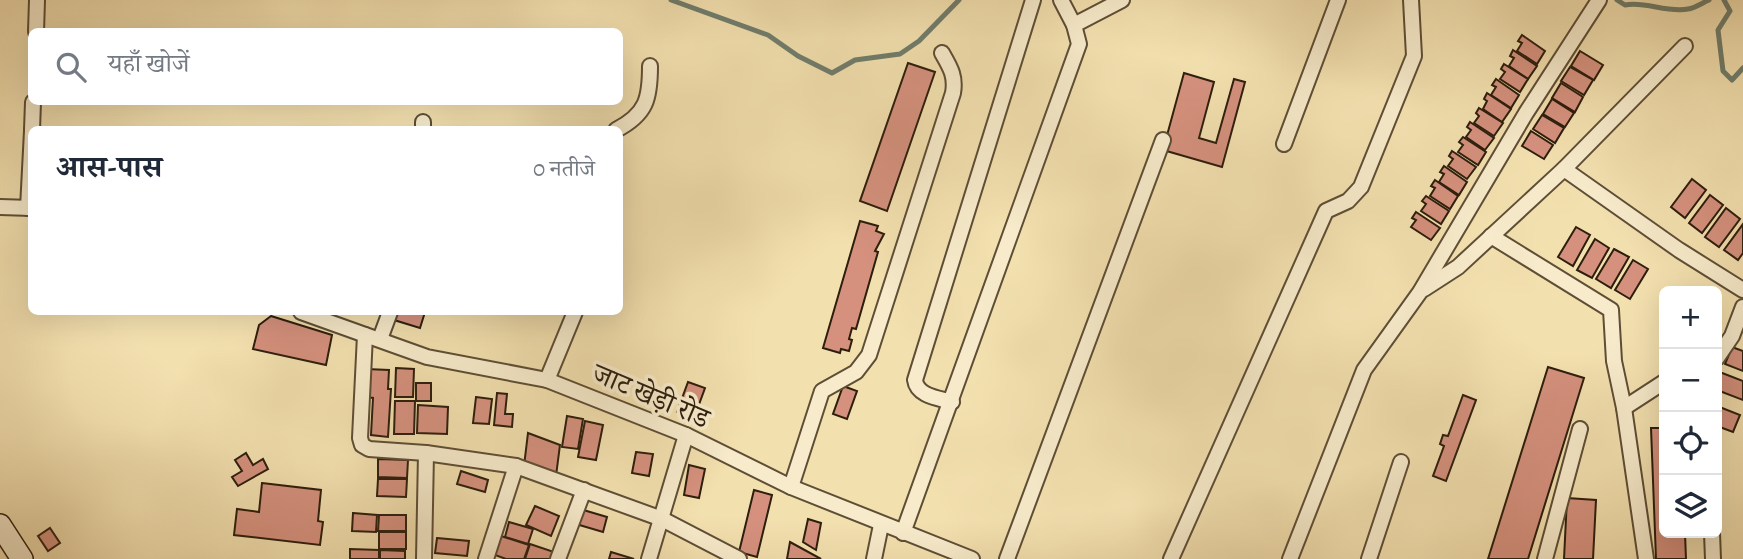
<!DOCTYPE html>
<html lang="hi">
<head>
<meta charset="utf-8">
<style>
  body { margin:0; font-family:Alegreya,"Noto Serif Devanagari",serif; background:#f2f2f3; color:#1f2937 }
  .controls { position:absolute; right:21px; bottom:21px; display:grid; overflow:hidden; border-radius:10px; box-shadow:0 7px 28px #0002 }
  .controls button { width:63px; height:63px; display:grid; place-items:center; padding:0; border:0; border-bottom:2px solid #e0e1e3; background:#fff; color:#1f2937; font:35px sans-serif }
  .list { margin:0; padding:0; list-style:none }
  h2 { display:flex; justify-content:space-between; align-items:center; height:91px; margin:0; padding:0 28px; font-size:30px }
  h2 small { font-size:23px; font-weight:400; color:#747a83 }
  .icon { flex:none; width:38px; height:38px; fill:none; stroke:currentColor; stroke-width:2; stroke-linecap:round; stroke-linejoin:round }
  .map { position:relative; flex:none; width:1743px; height:559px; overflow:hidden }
  .search { position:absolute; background:#fff; box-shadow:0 7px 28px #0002; left:28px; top:28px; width:595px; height:77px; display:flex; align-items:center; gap:18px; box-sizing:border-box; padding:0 24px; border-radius:10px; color:#747a83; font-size:26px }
  .panel { position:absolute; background:#fff; box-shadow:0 7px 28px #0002; left:28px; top:126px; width:595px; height:189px; border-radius:10px }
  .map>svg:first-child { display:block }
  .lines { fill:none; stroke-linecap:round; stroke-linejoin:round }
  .stream { stroke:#6f7d6c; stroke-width:5 }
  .building { fill:#d5917e; stroke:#2d1e0d; stroke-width:2 }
  .street-casing { stroke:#5e4e36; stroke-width:18 }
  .secondary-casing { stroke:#2d1e0d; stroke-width:24 }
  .street { stroke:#f7ebcb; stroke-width:14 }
  .secondary { stroke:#f7ebcb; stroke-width:21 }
  .labels { text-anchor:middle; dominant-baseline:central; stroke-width:7; stroke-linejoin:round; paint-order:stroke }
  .street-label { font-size:28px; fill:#2d1e0d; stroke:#f7ebcb }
</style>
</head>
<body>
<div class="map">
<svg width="1743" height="559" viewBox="0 0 1743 559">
  <rect width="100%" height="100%" fill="#f3e0af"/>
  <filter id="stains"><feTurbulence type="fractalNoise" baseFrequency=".00286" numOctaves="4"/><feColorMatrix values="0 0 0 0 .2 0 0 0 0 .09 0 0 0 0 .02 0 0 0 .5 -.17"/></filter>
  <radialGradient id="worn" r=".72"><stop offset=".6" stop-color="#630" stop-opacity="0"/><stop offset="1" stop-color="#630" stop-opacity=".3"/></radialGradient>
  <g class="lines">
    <g class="stream">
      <polyline points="671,0 768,35 798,56 832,73 855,60 900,54 919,41 959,0"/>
      <path d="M 1617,0 L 1625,5 C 1646,1 1666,13 1688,9 C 1695,8 1702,3 1709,0"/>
      <polyline points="1724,0 1730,11 1718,30 1723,71 1732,80 1743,68"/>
    </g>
  </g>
  <g class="building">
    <polygon points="1522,35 1545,51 1537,64 1517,51 1522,43 1518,41"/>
    <polygon points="1513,50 1537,66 1528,79 1509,66 1514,58 1510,56"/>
    <polygon points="1580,51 1603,65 1594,80 1571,66"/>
    <polygon points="908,63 935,72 887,211 860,201"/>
    <polygon points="1504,64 1528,79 1520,92 1500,79 1505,72 1501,69"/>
    <polygon points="1570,67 1593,80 1584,95 1561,81"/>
    <polygon points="1184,73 1214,82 1199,138 1216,143 1234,79 1245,82 1222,167 1163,150"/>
    <polygon points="1496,79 1519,95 1511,108 1491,95 1496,87 1492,85"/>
    <polygon points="1561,83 1583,97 1575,112 1552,98"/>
    <polygon points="1487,93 1511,109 1502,122 1483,109 1487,101 1484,99"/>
    <polygon points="1552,99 1574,113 1565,127 1543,114"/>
    <polygon points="1479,108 1503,123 1494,136 1474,123 1479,116 1476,113"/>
    <polygon points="1542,115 1564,128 1555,143 1533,129"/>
    <polygon points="1470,122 1494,138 1485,150 1466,137 1471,130 1467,127"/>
    <polygon points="1531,131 1553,145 1544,159 1522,146"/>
    <polygon points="1463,137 1486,152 1478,165 1458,152 1463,145 1459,142"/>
    <polygon points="1452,151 1476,167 1467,179 1448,166 1453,159 1449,156"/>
    <polygon points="1444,166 1467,182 1459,195 1439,182 1444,174 1440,172"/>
    <polygon points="1692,179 1706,190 1685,218 1671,207"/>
    <polygon points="1435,180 1458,196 1450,209 1430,196 1435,188 1431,186"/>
    <polygon points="1710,195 1723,205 1702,233 1689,223"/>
    <polygon points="1426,196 1449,211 1441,224 1421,211 1426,204 1422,201"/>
    <polygon points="1726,208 1740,219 1719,247 1705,237"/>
    <polygon points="1416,212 1440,228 1431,240 1411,227 1416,220 1412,218"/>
    <polygon points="860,221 878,226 876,231 884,234 875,251 878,252 856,329 852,328 849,339 852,340 849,351 841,349 840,353 823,348"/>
    <polygon points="1743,224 1743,253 1738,260 1724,250"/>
    <polygon points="1576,227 1590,235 1573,266 1558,257"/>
    <polygon points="1595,239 1609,248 1592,278 1577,270"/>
    <polygon points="1614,249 1629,257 1611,288 1596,279"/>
    <polygon points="1633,260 1648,269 1630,299 1615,290"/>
    <polygon points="397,312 425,312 420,328 394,320"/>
    <polygon points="271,316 332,335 326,365 253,349 259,325"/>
    <polygon points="1732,347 1743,351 1743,371 1725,364"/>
    <polygon points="1548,367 1584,378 1528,559 1488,559"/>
    <polygon points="396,368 414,369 413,397 395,397"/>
    <polygon points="366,369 389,370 388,389 391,389 388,437 371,435 373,398 365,397"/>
    <polygon points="1717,371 1743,381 1743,400 1717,390"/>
    <polygon points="688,382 705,388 694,418 677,412"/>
    <rect x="416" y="383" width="15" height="18"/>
    <polygon points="843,386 857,391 847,419 833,414"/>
    <polygon points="497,393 507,394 505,414 513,414 512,427 494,425"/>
    <polygon points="1463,395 1476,400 1446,481 1433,476 1444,446 1440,444 1443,435 1448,436"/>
    <polygon points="476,397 492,399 489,424 473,423"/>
    <polygon points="395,401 415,401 414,434 394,434"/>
    <polygon points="418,405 448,407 447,434 417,433"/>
    <polygon points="1717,406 1740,415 1733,432 1717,426"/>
    <polygon points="567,416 583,419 578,449 562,447"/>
    <polygon points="585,421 603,425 596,460 578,457"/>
    <polygon points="1651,428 1664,428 1664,533 1685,533 1686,559 1656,559"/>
    <polygon points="528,433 560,445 556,476 524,466"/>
    <polygon points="636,452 653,454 649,476 632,473"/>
    <polygon points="246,453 253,465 263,459 268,469 238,486 232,477 242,471 235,460"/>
    <polygon points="378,459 408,460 407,478 378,477"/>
    <polygon points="689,465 705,469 699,498 684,495"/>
    <polygon points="461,471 488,480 485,492 457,484"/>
    <polygon points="378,479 407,479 406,497 377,496"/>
    <polygon points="262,483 321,490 318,521 323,522 320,545 234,535 237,509 259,512"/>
    <polygon points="754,490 772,495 757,557 739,552"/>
    <polygon points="1567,498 1596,500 1593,559 1564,559"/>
    <polygon points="535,506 559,516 551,536 526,525"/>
    <polygon points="580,509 607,517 603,532 576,524"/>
    <polygon points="353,513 377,515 376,532 352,531"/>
    <polygon points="379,515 406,515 406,531 378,531"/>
    <polygon points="808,519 821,523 816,550 803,542"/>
    <polygon points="509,522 533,529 528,544 505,537"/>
    <polygon points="50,528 60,543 48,551 38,536"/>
    <rect x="379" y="532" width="27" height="17"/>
    <polygon points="501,536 529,545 524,559 506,559 495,555"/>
    <polygon points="437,538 469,541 467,556 435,553"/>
    <polygon points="790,542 821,559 787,559"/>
    <polygon points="530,544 557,553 554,559 525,559"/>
    <polygon points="350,549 379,550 379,559 350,559"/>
    <polygon points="380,550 405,551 405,559 380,559"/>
    <polygon points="611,552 634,559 609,559"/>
  </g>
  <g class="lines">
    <g class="street-casing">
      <g id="street">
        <polyline points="1074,25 1122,0"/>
        <polyline points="36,32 37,0"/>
        <polyline points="32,130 33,102"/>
        <polyline points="423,130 423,122"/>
        <path d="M 616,130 C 647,114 650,98 650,66"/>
        <polyline points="1284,144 1338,0"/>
        <polyline points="1564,169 1679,250 1743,290"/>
        <polyline points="0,207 32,208"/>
        <polyline points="28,208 32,131"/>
        <polyline points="1491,236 1611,310 1614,361 1624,408 1646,559"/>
        <polyline points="1424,289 1458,267 1564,169 1685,46"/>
        <polyline points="301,312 427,357 547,380 686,435 791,487 972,559"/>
        <polyline points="365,335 360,438 362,445 369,449 426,453 516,466 662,519 739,559"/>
        <polyline points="380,339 390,312"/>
        <polyline points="1717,358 1732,336 1743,307"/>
        <polyline points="547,380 575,312"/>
        <path d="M 952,402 C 938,398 917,396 915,380 L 1033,0"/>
        <polyline points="1624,408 1664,382"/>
        <path d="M 791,487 L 822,391 L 856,372 L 869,355 L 953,93 C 956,76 950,67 942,53"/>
        <polyline points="903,533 1079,44 1074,25 1061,0"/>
        <polyline points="1712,533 1713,559"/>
        <polyline points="424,559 426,453"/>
        <polyline points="486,559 516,466"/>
        <polyline points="558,559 584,490"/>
        <polyline points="649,559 686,435"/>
        <polyline points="874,559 881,525"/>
        <polyline points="1007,559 1163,140"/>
        <polyline points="1171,559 1326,211 1348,201 1361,187 1414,56 1411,0"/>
        <polyline points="1290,559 1364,370 1420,292 1526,113 1599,0"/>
        <polyline points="1369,559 1401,462"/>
        <polyline points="1545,559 1580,429"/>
      </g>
    </g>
    <g class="secondary-casing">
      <polyline id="secondary" points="0,525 22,559"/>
    </g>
    <use href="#street" class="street"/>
    <use href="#secondary" class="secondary"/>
  </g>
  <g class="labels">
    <g class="street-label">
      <text transform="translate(651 396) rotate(23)">जाट खेड़ी रोड</text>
    </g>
  </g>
  <rect width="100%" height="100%" filter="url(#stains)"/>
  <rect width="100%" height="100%" fill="url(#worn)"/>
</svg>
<div class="controls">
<button>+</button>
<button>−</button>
<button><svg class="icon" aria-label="locate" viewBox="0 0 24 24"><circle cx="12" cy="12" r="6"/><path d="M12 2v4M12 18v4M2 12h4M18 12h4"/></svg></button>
<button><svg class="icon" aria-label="layers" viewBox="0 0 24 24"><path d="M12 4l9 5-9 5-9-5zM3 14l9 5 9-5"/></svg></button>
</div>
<div class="search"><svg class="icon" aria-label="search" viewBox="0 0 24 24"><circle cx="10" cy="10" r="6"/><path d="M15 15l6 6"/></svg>यहाँ खोजें</div>
<section class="panel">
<h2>आस-पास<small>0 नतीजे</small></h2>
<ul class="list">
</ul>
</section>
</div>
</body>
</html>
